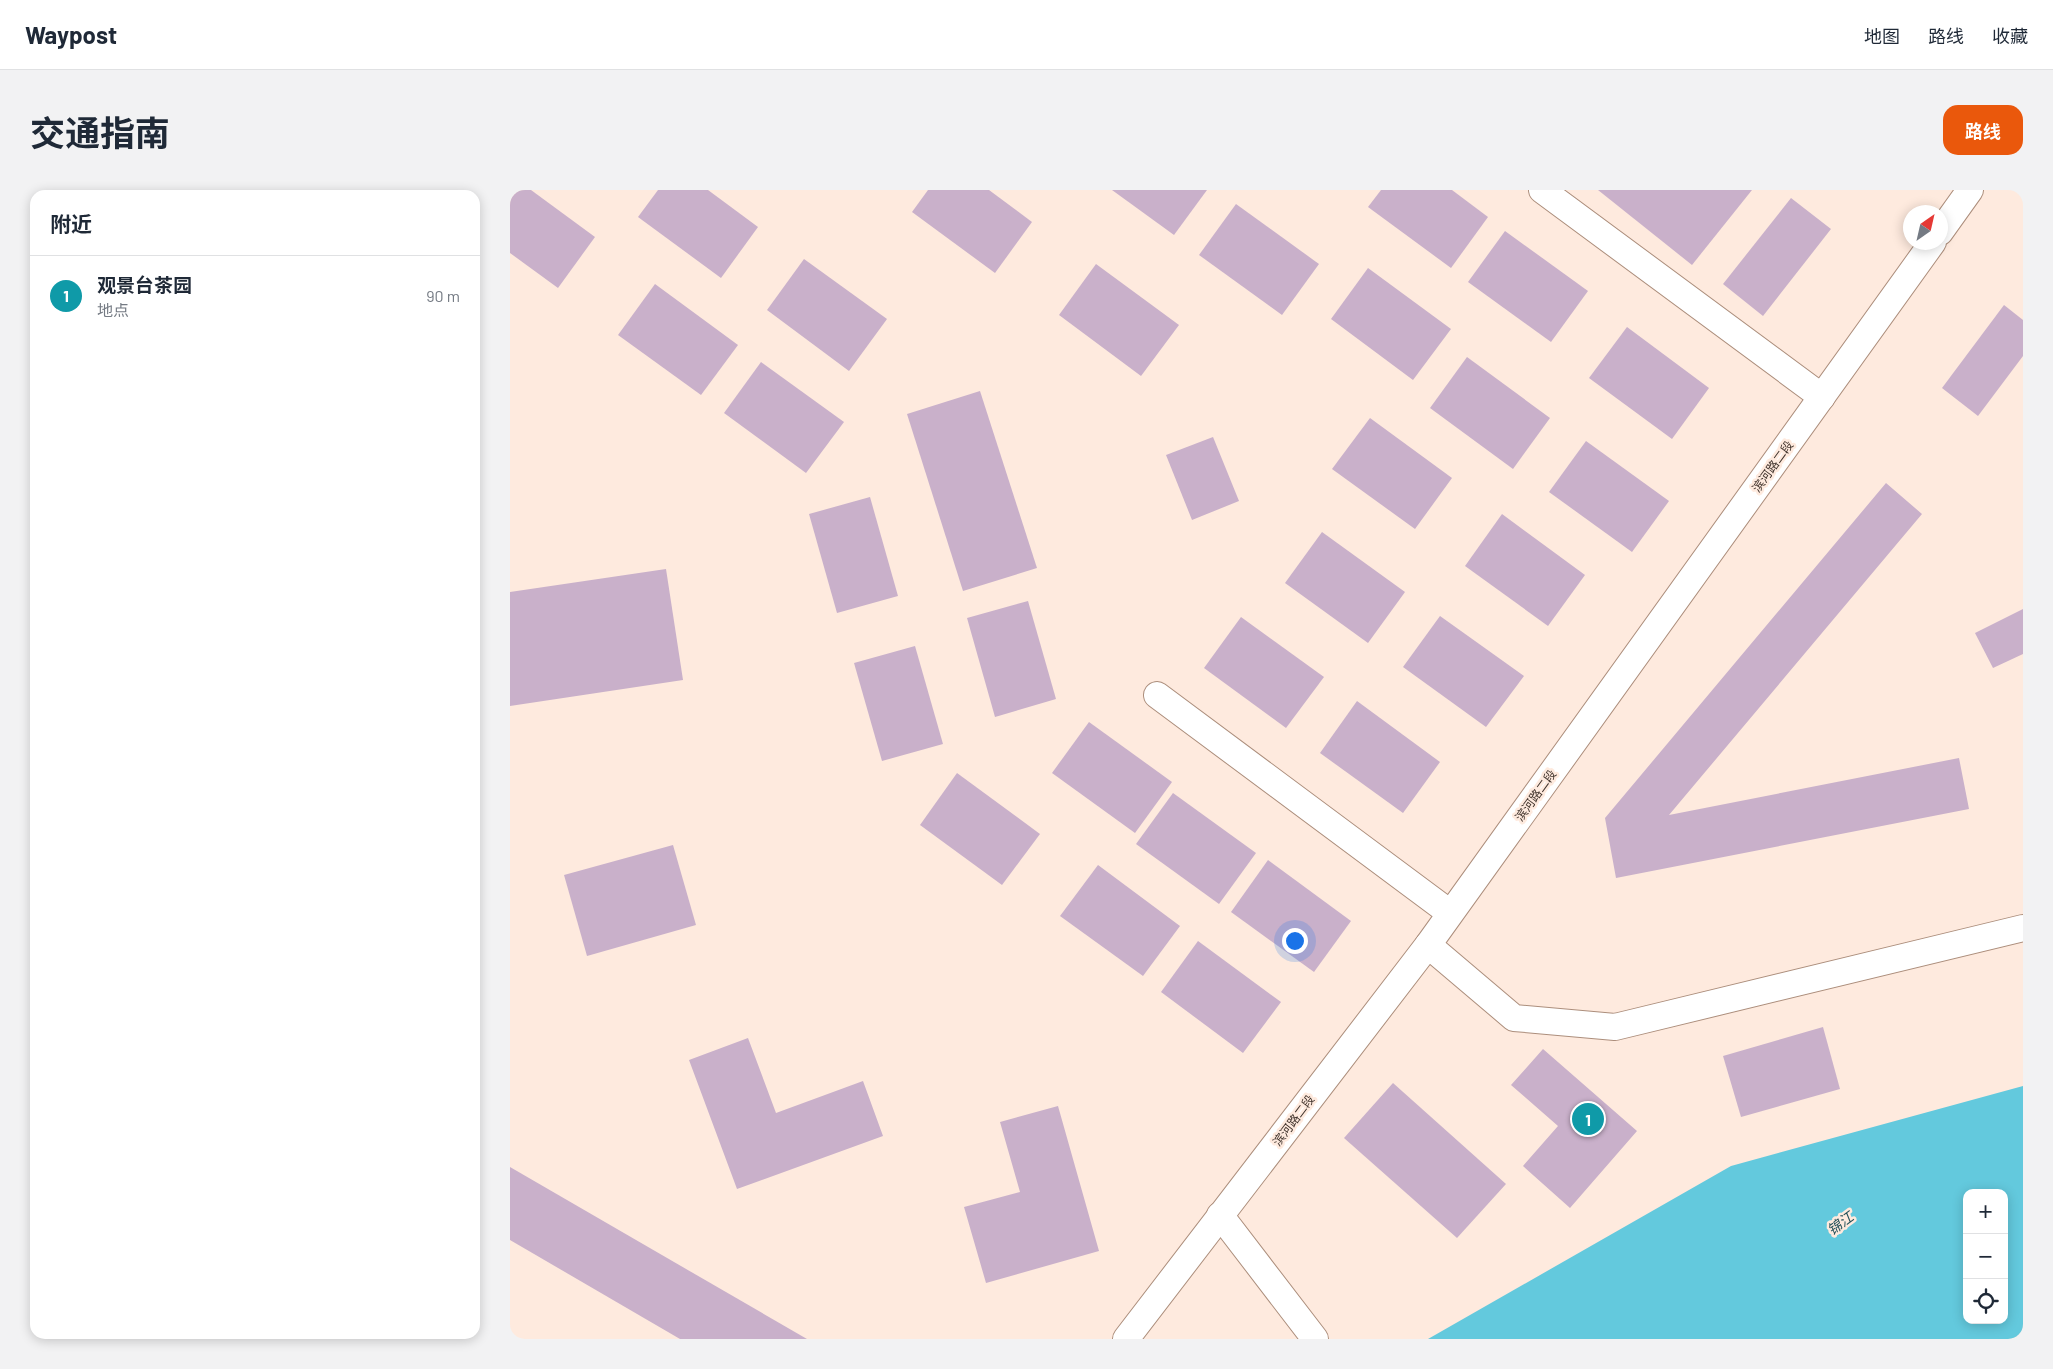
<!DOCTYPE html>
<html lang="zh">
<head>
<meta charset="utf-8">
<style>
  body { margin:0; font-family:Barlow,"Noto Sans SC",sans-serif; background:#f2f2f3; color:#1f2937 }
  .controls { position:absolute; right:15px; bottom:15px; display:grid; overflow:hidden; border-radius:10px; box-shadow:0 2px 12px #0003 }
  .controls button { width:45px; height:45px; display:grid; place-items:center; padding:0; border:0; border-bottom:1px solid #e0e1e3; background:#fff; color:#1f2937; font:25px sans-serif }
  .compass { position:absolute; left:1393px; top:15px; width:45px; height:45px; border-radius:50%; background:#fff; box-shadow:0 2px 12px #0003; rotate:34deg }
  .you { position:absolute; left:784px; top:750px; width:18px; height:18px; margin:-12px; border:4px solid #fff; border-radius:50%; background:#1a73e8; box-shadow:0 0 0 8px #1a73e833 }
  .badge { display:grid; place-items:center; width:32px; height:32px; border-radius:50%; background:#ea580c; color:#fff; font-size:16px; font-weight:700 }
  .pin { position:absolute; translate:-50% -50%; border:2px solid #fff; box-shadow:0 1px 5px #0006 }
  .list { margin:0; padding:0; list-style:none }
  h2 { display:flex; justify-content:space-between; align-items:center; height:65px; margin:0; padding:0 20px; font-size:21px }
  h2 small { font-size:16px; font-weight:400; color:#747a83 }
  .list li { display:grid; grid-template-columns:32px 1fr auto; gap:15px; align-items:center; box-sizing:border-box; height:80px; padding:0 20px; border-top:1px solid #e0e1e3 }
  .list b { display:block; font-size:19px; white-space:nowrap }
  .list p { margin:0; font-size:16px; white-space:nowrap; color:#747a83 }
  .list em { font-size:16px; font-style:normal; color:#747a83 }
  .icon { flex:none; width:28px; height:28px; fill:none; stroke:currentColor; stroke-width:2; stroke-linecap:round; stroke-linejoin:round }
  .map { position:relative; flex:none; width:1513px; height:1149px; overflow:hidden; border-radius:15px }
  header { display:flex; align-items:center; gap:30px; box-sizing:border-box; height:70px; padding:0 25px; background:#fff; border-bottom:1px solid #e0e1e3 }
  header strong { font-size:24px }
  nav { display:flex; gap:28px; margin-inline-start:auto; font-size:18px }
  .intro { display:flex; align-items:center; justify-content:space-between; box-sizing:border-box; height:120px; padding:0 30px }
  h1 { margin:0; font-size:35px }
  .button { padding:12px 22px; border-radius:15px; background:#ea580c; color:#fff; font-size:18px; font-weight:700 }
  main { display:flex; gap:30px; padding:0 30px }
  aside { flex:1; background:#fff; border-radius:15px; box-shadow:0 2px 12px #0003 }
  .map>svg:first-child { display:block }
  .water { fill:#63c9dd; fill-rule:evenodd }
  .building { fill:#c9b0ca }
  .lines { fill:none; stroke-linecap:round; stroke-linejoin:round }
  .minor-casing { stroke:#ac8e7c; stroke-width:28 }
  .minor { stroke:#fff; stroke-width:26 }
  .labels { text-anchor:middle; dominant-baseline:central; stroke-width:5; stroke-linejoin:round; paint-order:stroke }
  .street-label { font-size:12px; fill:#40332c; stroke:#feeade }
  .water-label { font-size:14px; font-style:italic; fill:#235059; stroke:#feeade }
</style>
</head>
<body>
<header>
<strong>Waypost</strong>
<nav><a>地图</a><a>路线</a><a>收藏</a></nav>
</header>
<div class="intro"><h1>交通指南</h1><a class="button">路线</a></div>
<main>
<aside>
<h2>附近<small></small></h2>
<ul class="list">
<li><span class="badge" style="background:#0f9aa8">1</span><div><b>观景台茶园</b><p>地点</p></div><em>90 m</em></li>
</ul>
</aside>
<div class="map">
<svg width="1513" height="1149" viewBox="0 0 1513 1149">
  <rect width="100%" height="100%" fill="#feeade"/>
  <path class="water" d="M 1513,896 L 1513,1149 L 918,1149 L 1221,976 ZM 1457,1003 L 1494,1003 L 1494,1130 L 1457,1130 Z"/>
  <g class="building">
    <polygon points="0,0 21,0 85,47 48,98 0,63"/>
    <polygon points="148,0 198,0 248,37 211,88 128,27"/>
    <polygon points="418,0 479,0 522,32 485,83 402,22"/>
    <polygon points="602,0 697,0 664,45"/>
    <polygon points="871,0 942,0 978,27 941,78 858,17"/>
    <polygon points="1088,0 1242,0 1182,75"/>
    <polygon points="1281,8 1321,39 1253,126 1213,94"/>
    <polygon points="726,14 809,74 772,125 689,65"/>
    <polygon points="995,41 1078,101 1041,152 958,92"/>
    <polygon points="294,69 377,129 339,181 257,120"/>
    <polygon points="586,74 669,135 631,186 549,125"/>
    <polygon points="858,78 941,139 903,190 821,129"/>
    <polygon points="145,94 228,155 191,205 108,145"/>
    <polygon points="1494,115 1513,130 1513,166 1468,226 1432,198"/>
    <polygon points="1117,137 1199,198 1162,249 1079,188"/>
    <polygon points="957,167 1040,228 1003,279 920,218"/>
    <polygon points="251,172 334,232 296,283 214,223"/>
    <polygon points="470,201 527,378 453,401 397,224"/>
    <polygon points="860,228 942,288 905,339 822,279"/>
    <polygon points="703,247 729,311 682,330 656,265"/>
    <polygon points="1076,251 1159,311 1122,362 1039,302"/>
    <polygon points="1376,293 1412,324 1159,625 1449,568 1459,619 1106,688 1095,628"/>
    <polygon points="360,307 388,406 327,423 299,324"/>
    <polygon points="992,324 1075,385 1038,436 955,376"/>
    <polygon points="812,342 895,402 858,453 775,393"/>
    <polygon points="156,379 173,490 0,516 0,402"/>
    <polygon points="518,411 546,509 485,527 457,428"/>
    <polygon points="1513,419 1513,464 1483,478 1465,443"/>
    <polygon points="930,426 1014,486 976,537 893,477"/>
    <polygon points="731,427 814,487 776,538 694,478"/>
    <polygon points="405,456 433,554 372,571 344,473"/>
    <polygon points="847,511 930,572 893,623 810,563"/>
    <polygon points="579,532 662,592 625,643 542,583"/>
    <polygon points="447,583 530,644 492,695 410,635"/>
    <polygon points="663,603 746,663 709,714 626,654"/>
    <polygon points="163,655 186,735 77,766 54,685"/>
    <polygon points="758,670 841,731 804,782 721,722"/>
    <polygon points="588,675 670,736 633,786 550,726"/>
    <polygon points="688,751 771,812 733,863 651,802"/>
    <polygon points="1313,837 1330,899 1231,927 1213,866"/>
    <polygon points="238,848 266,923 353,891 373,946 227,999 179,870"/>
    <polygon points="1033,859 1127,941 1060,1018 1013,976 1048,936 1001,895"/>
    <polygon points="883,893 996,994 947,1048 834,948"/>
    <polygon points="548,916 589,1061 476,1093 454,1017 510,1002 490,932"/>
    <polygon points="0,977 297,1149 170,1149 0,1050"/>
  </g>
  <g class="lines">
    <g class="minor-casing">
      <g id="minor">
        <polyline points="1032,0 1312,207"/>
        <polyline points="1430,42 1460,0"/>
        <polyline points="647,505 940,723"/>
        <polyline points="918,755 1004,828 1105,837 1513,738"/>
        <polyline points="710,1025 805,1149"/>
        <polyline points="616,1149 918,755 1423,52"/>
      </g>
    </g>
    <use href="#minor" class="minor"/>
  </g>
  <g class="labels">
    <g class="street-label">
      <text transform="translate(1262 276) rotate(-54)">滨河路二段</text>
      <text transform="translate(1025 605) rotate(-54)">滨河路二段</text>
      <text transform="translate(783 930) rotate(-53)">滨河路二段</text>
    </g>
    <g class="water-label">
      <text transform="translate(1330 1033) rotate(-36)">锦江</text>
    </g>
  </g>
</svg>
<div class="controls">
<button>+</button>
<button>−</button>
<button><svg class="icon" aria-label="locate" viewBox="0 0 24 24"><circle cx="12" cy="12" r="6"/><path d="M12 2v4M12 18v4M2 12h4M18 12h4"/></svg></button>
</div>
<svg class="compass" viewBox="-18 -18 36 36"><path d="M0-13l5 13h-10z" fill="#e53935"/><path d="M0 13l5-13h-10z" fill="#747a83"/></svg>
<div class="you"></div>
<div class="pin badge" style="left:1078px;top:929px;background:#0f9aa8">1</div>
</div>
</main>
</body>
</html>
